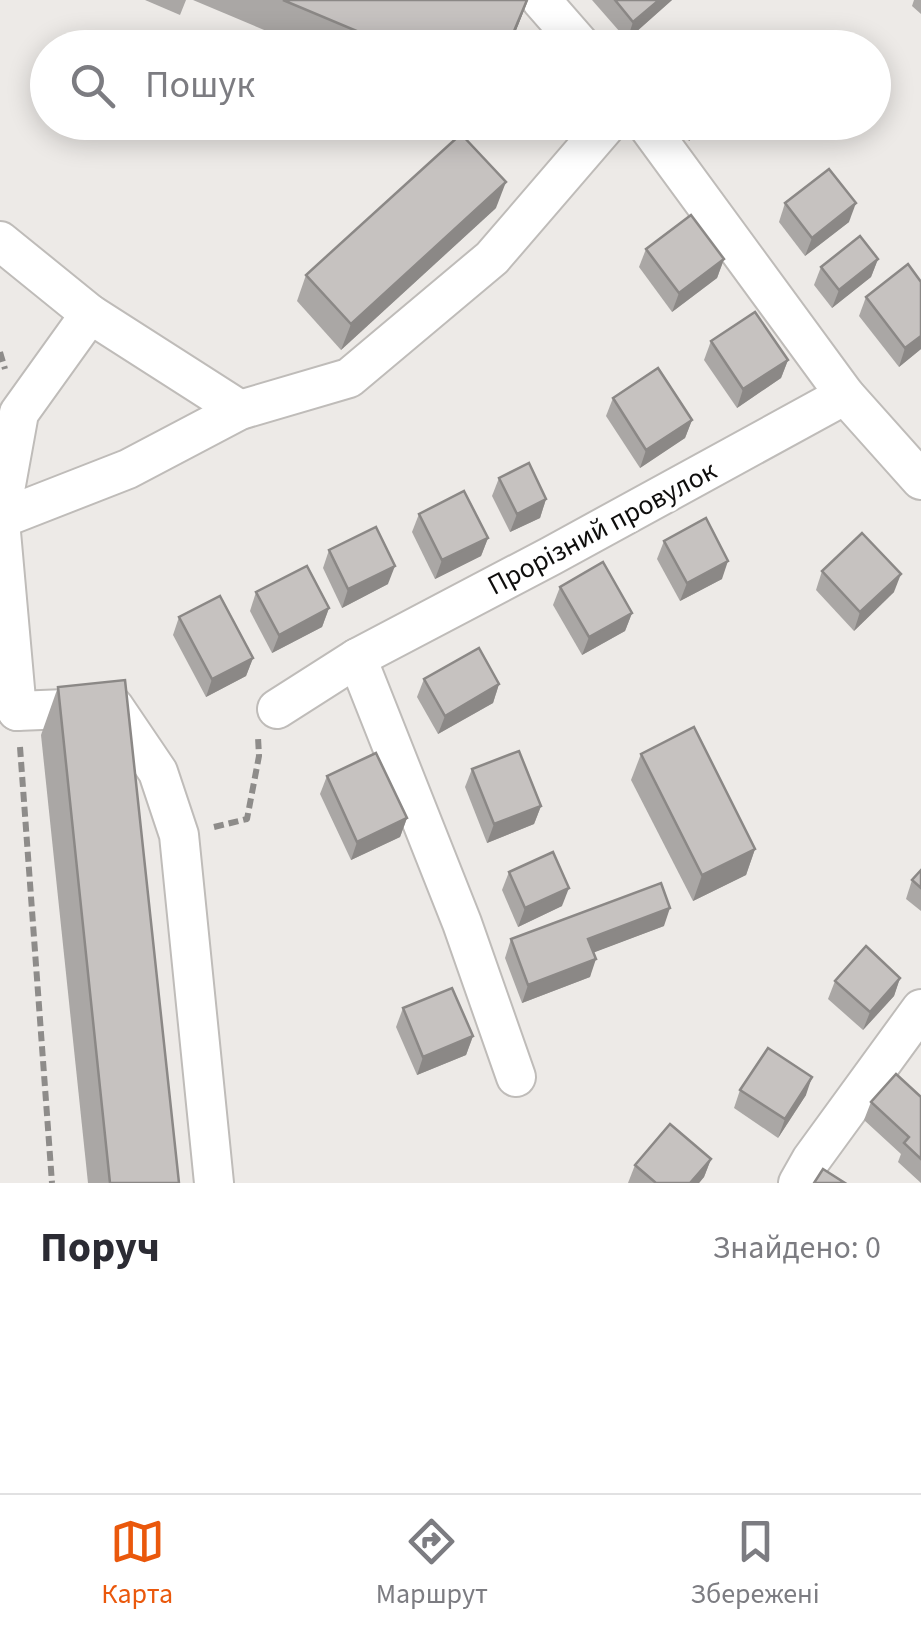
<!DOCTYPE html>
<html lang="uk">
<head>
<meta charset="utf-8">
<style>
  body { margin:0; font-family:"Source Sans 3",sans-serif; background:#f2f2f3; color:#2b2b33 }
  .list { margin:0; padding:0; list-style:none }
  h2 { display:flex; justify-content:space-between; align-items:center; height:130px; margin:0; padding:0 40px; font-size:42px }
  h2 small { font-size:32px; font-weight:400; color:#7c7c81 }
  .icon { flex:none; width:55px; height:55px; fill:none; stroke:currentColor; stroke-width:2; stroke-linecap:round; stroke-linejoin:round }
  .map { position:relative; flex:none; width:921px; height:1183px; overflow:hidden }
  .search { position:absolute; background:#fff; box-shadow:0 5px 25px #0003; left:30px; right:30px; top:30px; height:110px; display:flex; align-items:center; gap:25px; box-sizing:border-box; padding:0 35px; border-radius:55px; color:#7c7c81; font-size:38px }
  .sheet { height:310px; background:#fff }
  nav { display:flex; justify-content:space-around; align-items:center; box-sizing:border-box; height:140px; border-top:2px solid #e1e1e2; background:#fff; font-size:28px; color:#7c7c81 }
  nav a { display:grid; justify-items:center; gap:5px }
  nav .on { color:#ea580c }
  .map>svg:first-child { display:block }
  .lines { fill:none; stroke-linecap:round; stroke-linejoin:round }
  .minor-casing { stroke:#bfbcb9; stroke-width:42 }
  .path { stroke:#8e8c8a; stroke-width:6; stroke-dasharray:10 5; stroke-linecap:butt }
  .minor { stroke:#fff; stroke-width:38 }
  .wall { fill:#aaa7a5 }
  .shaded-wall { fill:#8b8886 }
  .building { fill:#c6c2c0; stroke:#8b8886; stroke-width:2.5 }
  .labels { text-anchor:middle; dominant-baseline:central; stroke-width:8; stroke-linejoin:round; paint-order:stroke }
  .street-label { font-size:28px; fill:#0f0e0d; stroke:#fff }
</style>
</head>
<body>
<div class="map">
<svg width="921" height="1183" viewBox="0 0 921 1183">
  <rect width="100%" height="100%" fill="#edeae7"/>
  <g class="lines">
    <g class="minor-casing">
      <g id="minor">
        <polyline points="541,0 583,48"/>
        <polyline points="645,122 845,395 921,480"/>
        <polyline points="0,241 90,314 240,410"/>
        <polyline points="0,518 19,413 90,314"/>
        <polyline points="0,519 128,469 240,410 349,378 492,258 609,122"/>
        <polyline points="0,521 17,711"/>
        <polyline points="357,658 462,923 516,1077"/>
        <polyline points="277,709 357,658 551,556 845,395"/>
        <polyline points="17,711 114,707 158,772 179,835 214,1183"/>
        <polyline points="798,1183 811,1160 921,1009"/>
      </g>
    </g>
    <g class="path">
      <polyline points="0,352 5,369"/>
      <polyline points="20,747 52,1183"/>
      <polyline points="214,827 247,819 259,756 258,737"/>
    </g>
    <use href="#minor" class="minor"/>
  </g>
  <g class="wall">
    <polygon points="145,0 186,0 180,15"/>
    <polygon points="193,0 528,0 509,48 307,48"/>
    <polygon points="592,0 672,0 627,40"/>
    <polygon points="914,0 921,0 921,14 912,6"/>
    <polygon points="447,122 478,122 473,134"/>
    <polygon points="672,122 709,122 689,141"/>
    <polygon points="785,203 849,222 805,256 779,222"/>
    <polygon points="496,208 341,350 297,301 306,275"/>
    <polygon points="646,249 724,259 717,278 672,312 639,267"/>
    <polygon points="878,259 871,277 832,308 814,285 821,267"/>
    <polygon points="921,282 921,349 899,367 859,316 866,297"/>
    <polygon points="711,341 788,360 781,378 737,408 704,360"/>
    <polygon points="613,398 692,420 685,438 640,468 606,416"/>
    <polygon points="499,478 546,499 540,518 510,532 492,496"/>
    <polygon points="419,514 488,538 481,556 435,579 412,532"/>
    <polygon points="664,541 722,579 680,601 657,559"/>
    <polygon points="329,550 388,584 342,608 323,568"/>
    <polygon points="822,571 894,592 854,631 816,590"/>
    <polygon points="560,587 632,613 625,631 582,655 553,605"/>
    <polygon points="256,592 329,608 322,627 272,653 250,611"/>
    <polygon points="179,617 253,658 246,676 206,697 173,635"/>
    <polygon points="424,679 499,684 493,703 438,734 417,697"/>
    <polygon points="58,687 179,1183 88,1183 41,735"/>
    <polygon points="641,754 755,849 746,875 693,901 631,780"/>
    <polygon points="472,769 541,806 534,824 487,843 465,787"/>
    <polygon points="327,776 407,818 400,837 351,860 320,794"/>
    <polygon points="921,870 921,911 906,899 912,880"/>
    <polygon points="509,872 562,906 518,927 502,890"/>
    <polygon points="664,926 594,952 590,977 522,1003 505,958 511,939"/>
    <polygon points="900,978 894,996 863,1030 828,999 835,981"/>
    <polygon points="403,1008 473,1036 466,1055 417,1075 396,1027"/>
    <polygon points="740,1090 806,1095 778,1138 734,1108"/>
    <polygon points="921,1097 921,1183 898,1162 901,1154 864,1120 871,1102"/>
    <polygon points="711,1159 704,1177 699,1183 628,1183 635,1165"/>
  </g>
  <g class="shaded-wall">
    <polygon points="528,0 509,48 507,48"/>
    <polygon points="659,0 672,0 627,40 633,22"/>
    <polygon points="709,122 689,141 695,123"/>
    <polygon points="506,182 496,208 341,350 351,324"/>
    <polygon points="856,203 849,222 805,256 812,238"/>
    <polygon points="724,259 717,278 672,312 679,293"/>
    <polygon points="878,259 871,277 832,308 839,290"/>
    <polygon points="921,336 921,349 899,367 905,348"/>
    <polygon points="788,360 781,378 737,408 743,389"/>
    <polygon points="692,420 685,438 640,468 646,450"/>
    <polygon points="546,499 540,518 510,532 517,514"/>
    <polygon points="488,538 481,556 435,579 442,560"/>
    <polygon points="728,561 722,579 680,601 687,583"/>
    <polygon points="395,566 388,584 342,608 348,589"/>
    <polygon points="901,574 894,592 854,631 860,612"/>
    <polygon points="329,608 322,627 272,653 279,635"/>
    <polygon points="632,613 625,631 582,655 589,637"/>
    <polygon points="253,658 246,676 206,697 212,679"/>
    <polygon points="499,684 493,703 438,734 445,716"/>
    <polygon points="541,806 534,824 487,843 494,824"/>
    <polygon points="407,818 400,837 351,860 357,842"/>
    <polygon points="755,849 746,875 693,901 702,875"/>
    <polygon points="569,888 562,906 518,927 525,908"/>
    <polygon points="670,908 664,926 582,957 588,939"/>
    <polygon points="596,959 590,977 522,1003 528,985"/>
    <polygon points="900,978 894,996 863,1030 870,1012"/>
    <polygon points="473,1036 466,1055 417,1075 423,1057"/>
    <polygon points="812,1077 806,1095 778,1138 785,1119"/>
    <polygon points="711,1159 704,1177 699,1183 690,1183"/>
  </g>
  <g class="building">
    <polygon points="283,0 527,0 507,48 397,48"/>
    <polygon points="615,0 659,0 633,22"/>
    <polygon points="461,134 506,182 351,324 306,275"/>
    <polygon points="829,169 856,203 812,238 785,203"/>
    <polygon points="691,215 724,259 679,293 646,249"/>
    <polygon points="860,236 878,259 839,290 821,267"/>
    <polygon points="908,264 921,282 921,336 905,348 866,297"/>
    <polygon points="755,312 788,360 743,389 711,341"/>
    <polygon points="658,368 692,420 646,450 613,398"/>
    <polygon points="529,463 546,499 517,514 499,478"/>
    <polygon points="464,491 488,538 442,560 419,514"/>
    <polygon points="706,518 728,561 687,583 664,541"/>
    <polygon points="376,527 395,566 348,589 329,550"/>
    <polygon points="862,533 901,574 860,612 822,571"/>
    <polygon points="603,562 632,613 589,637 560,587"/>
    <polygon points="307,566 329,608 279,635 256,592"/>
    <polygon points="220,596 253,658 212,679 179,617"/>
    <polygon points="479,648 499,684 445,716 424,679"/>
    <polygon points="125,680 179,1183 110,1183 58,687"/>
    <polygon points="694,727 755,849 702,875 641,754"/>
    <polygon points="519,751 541,806 494,824 472,769"/>
    <polygon points="376,753 407,818 357,842 327,776"/>
    <polygon points="553,852 569,888 525,908 509,872"/>
    <polygon points="921,870 921,888 912,880"/>
    <polygon points="661,883 670,908 588,939 596,959 528,985 511,939"/>
    <polygon points="866,946 900,978 870,1012 835,981"/>
    <polygon points="452,988 473,1036 423,1057 403,1008"/>
    <polygon points="768,1048 812,1077 785,1119 740,1090"/>
    <polygon points="896,1074 921,1097 921,1159 904,1143 909,1137 871,1102"/>
    <polygon points="670,1124 711,1159 690,1183 656,1183 635,1165"/>
    <polygon points="823,1169 845,1183 814,1183"/>
  </g>
  <g class="labels">
    <g class="street-label">
      <text transform="translate(602 528) rotate(-28)">Прорізний провулок</text>
    </g>
  </g>
</svg>
<div class="search"><svg class="icon" aria-label="search" viewBox="0 0 24 24"><circle cx="10" cy="10" r="6"/><path d="M15 15l6 6"/></svg>Пошук</div>
</div>
<section class="sheet">
<h2>Поруч<small>Знайдено: 0</small></h2>
<ul class="list">
</ul>
</section>
<nav>
<a class="on"><svg class="icon" aria-label="map" viewBox="0 0 24 24"><path d="M3 6l6-2 6 2 6-2v14l-6 2-6-2-6 2zM9 4v14M15 6v14"/></svg>Карта</a>
<a><svg class="icon" aria-label="directions" viewBox="0 0 24 24"><path d="M12 3l9 9-9 9-9-9zM9 14v-3h6M13 9l2 2-2 2"/></svg>Маршрут</a>
<a><svg class="icon" aria-label="saved" viewBox="0 0 24 24"><path d="M7 4h10v16l-5-4-5 4z"/></svg>Збережені</a>
</nav>
</body>
</html>
